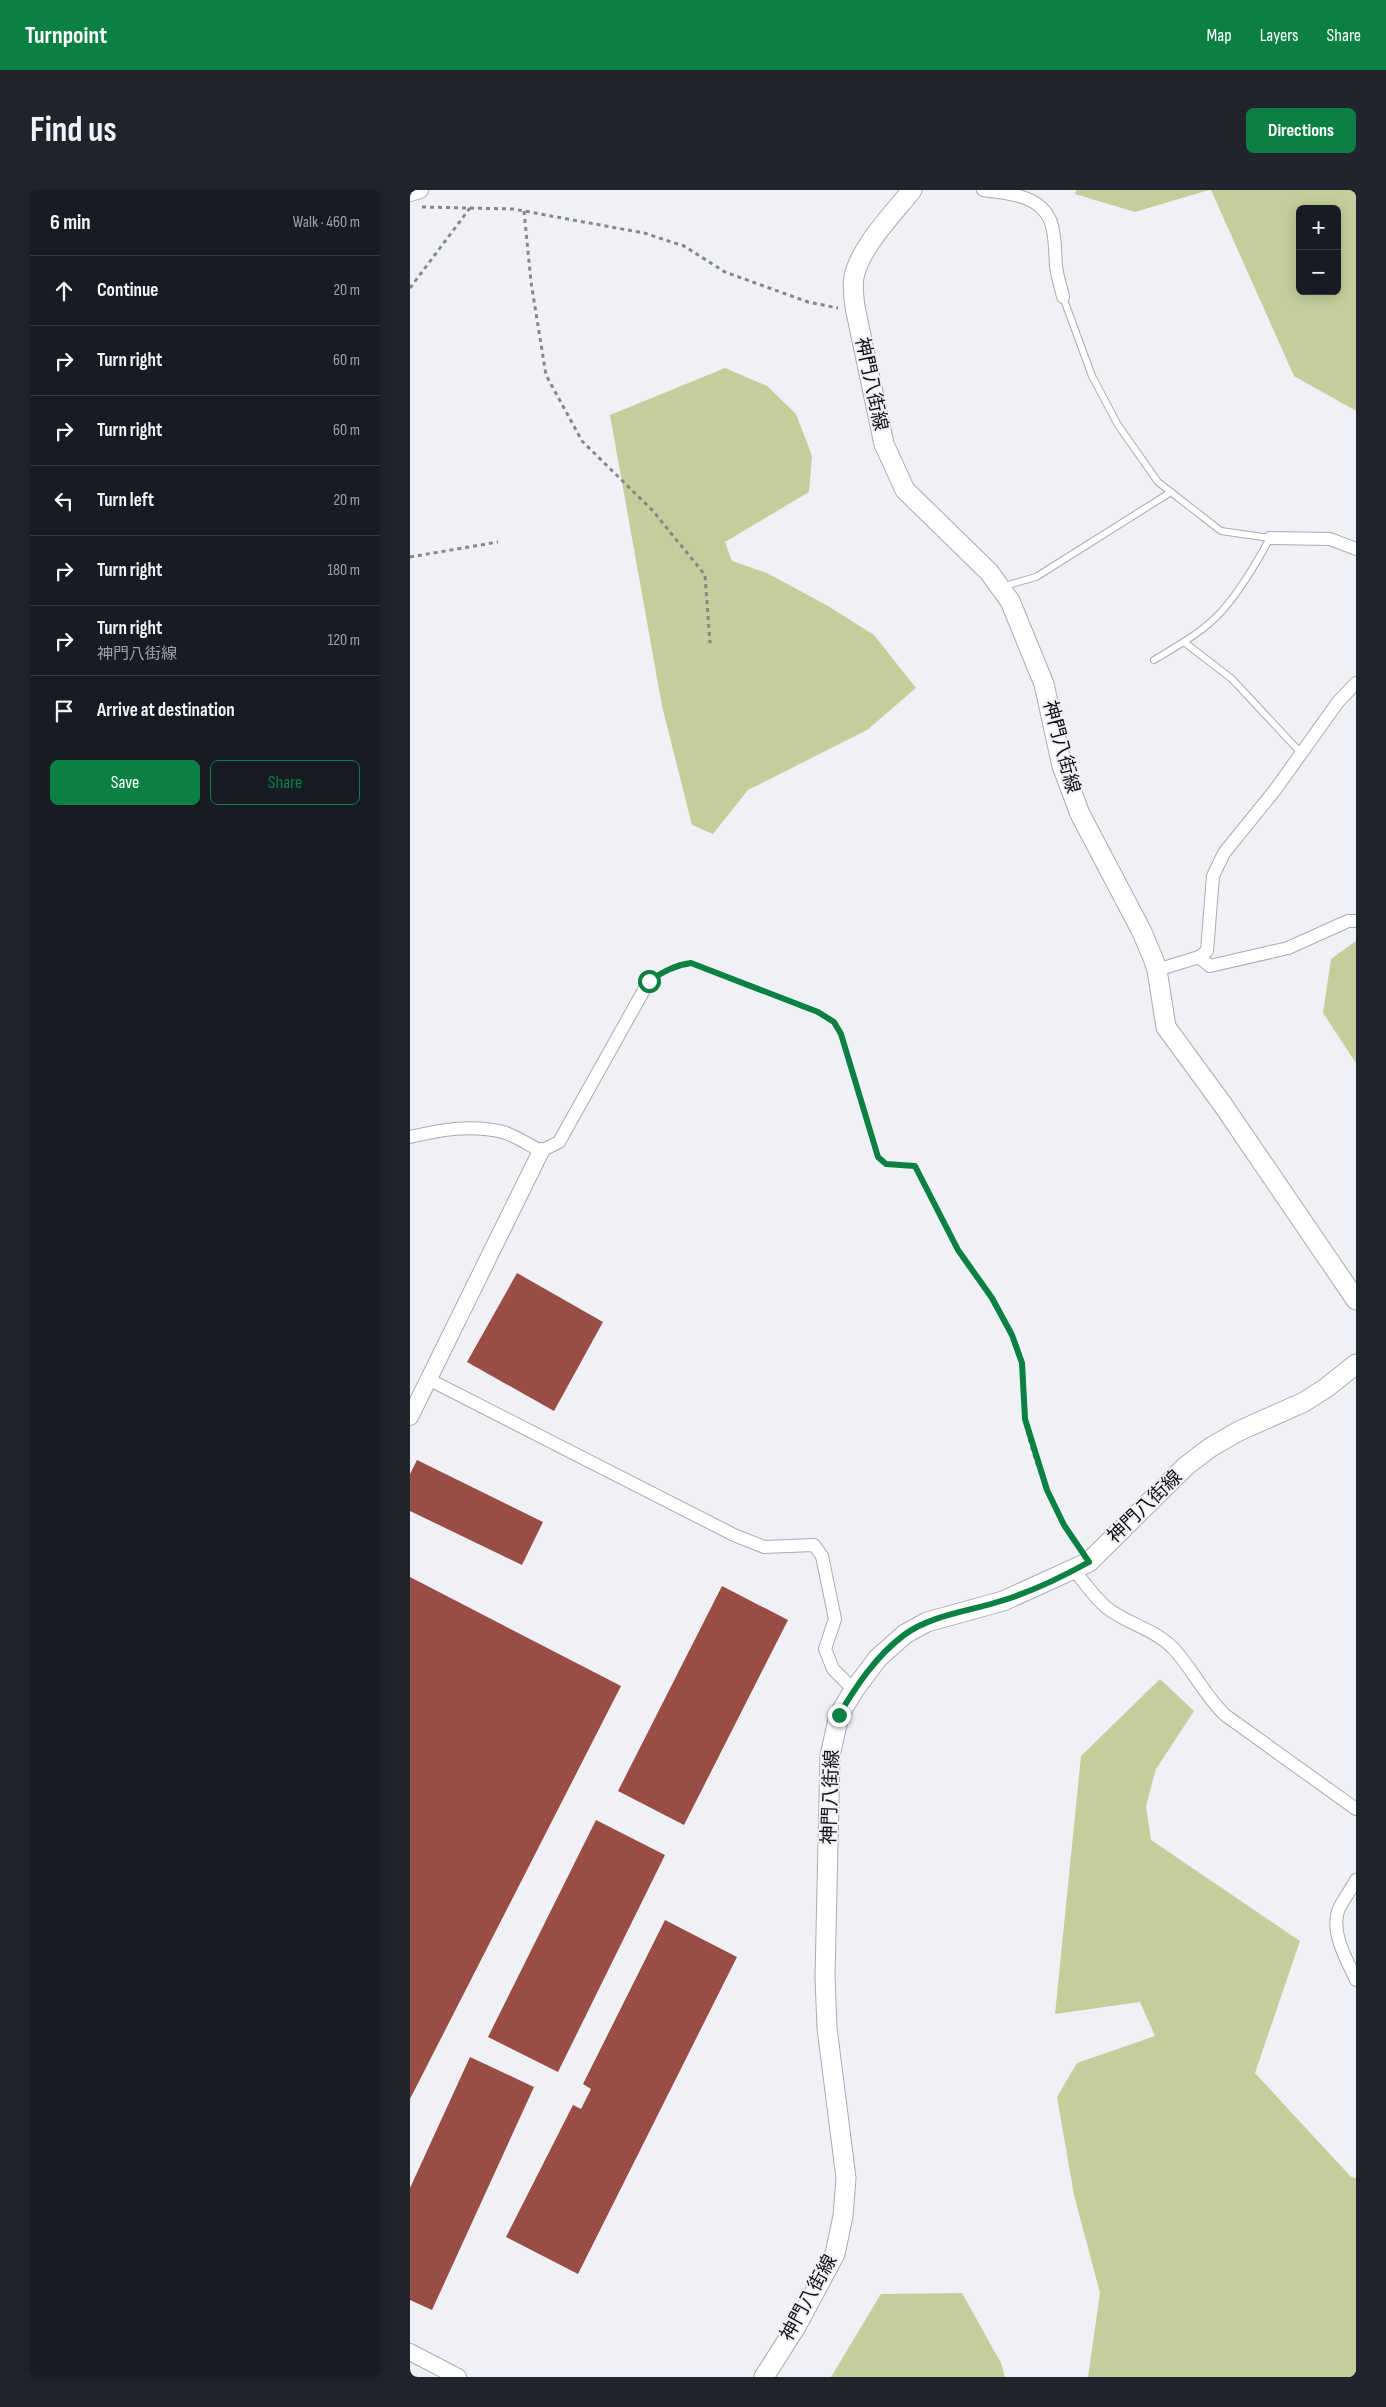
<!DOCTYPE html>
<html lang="en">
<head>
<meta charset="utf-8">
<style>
  body { margin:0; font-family:"Sofia Sans Condensed","Noto Sans JP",sans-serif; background:#20242c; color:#f1f3f6 }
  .controls { position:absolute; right:15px; top:15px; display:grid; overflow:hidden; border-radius:8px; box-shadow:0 2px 12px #0003 }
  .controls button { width:45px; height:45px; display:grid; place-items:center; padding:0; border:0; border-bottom:1px solid #363941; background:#171b24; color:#f1f3f6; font:25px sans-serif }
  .stop { position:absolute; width:15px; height:15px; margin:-11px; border:4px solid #0b8043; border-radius:50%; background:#fff }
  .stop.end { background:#0b8043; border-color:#fff; box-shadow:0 1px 5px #0008 }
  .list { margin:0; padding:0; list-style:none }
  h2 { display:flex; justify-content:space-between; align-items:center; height:65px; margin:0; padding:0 20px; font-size:21px }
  h2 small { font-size:16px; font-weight:400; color:#9ea1a6 }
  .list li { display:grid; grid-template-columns:32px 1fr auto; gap:15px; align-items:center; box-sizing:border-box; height:70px; padding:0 20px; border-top:1px solid #363941 }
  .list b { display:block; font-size:19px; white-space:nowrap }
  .list p { margin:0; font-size:16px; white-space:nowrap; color:#9ea1a6 }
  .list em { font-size:16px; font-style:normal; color:#9ea1a6 }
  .actions { display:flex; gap:10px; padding:15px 20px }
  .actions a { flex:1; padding:11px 0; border:1px solid #0b8043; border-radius:8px; text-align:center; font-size:18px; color:#0b8043 }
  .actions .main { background:#0b8043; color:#fff }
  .icon { flex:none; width:28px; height:28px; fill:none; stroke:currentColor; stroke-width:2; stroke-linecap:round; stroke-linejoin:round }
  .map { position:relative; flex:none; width:946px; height:2187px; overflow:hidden; border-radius:8px }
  header { display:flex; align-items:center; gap:30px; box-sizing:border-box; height:70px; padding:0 25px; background:#0b8043; color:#fff }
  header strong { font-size:24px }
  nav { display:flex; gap:28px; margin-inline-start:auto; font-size:18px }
  .intro { display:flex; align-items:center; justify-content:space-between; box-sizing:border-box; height:120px; padding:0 30px }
  h1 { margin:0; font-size:35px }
  .button { padding:12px 22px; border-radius:8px; background:#0b8043; color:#fff; font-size:18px; font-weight:700 }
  main { display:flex; gap:30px; padding:0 30px }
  aside { flex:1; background:#171b24; border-radius:8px; box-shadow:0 2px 12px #0003 }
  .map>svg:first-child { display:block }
  .green { fill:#c6cd9b; fill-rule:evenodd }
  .building { fill:#994d44 }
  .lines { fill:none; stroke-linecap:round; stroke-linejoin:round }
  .service-casing { stroke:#aaabb1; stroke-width:8 }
  .minor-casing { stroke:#aaabb1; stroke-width:14 }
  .tertiary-casing { stroke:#aaabb1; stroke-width:18 }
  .secondary-casing { stroke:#aaabb1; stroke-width:21 }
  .path { stroke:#85878a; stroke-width:3; stroke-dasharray:4 4; stroke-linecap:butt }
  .service { stroke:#fff; stroke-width:6 }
  .minor { stroke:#fff; stroke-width:12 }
  .tertiary { stroke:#fff; stroke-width:16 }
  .secondary { stroke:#fff; stroke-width:19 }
  .route { stroke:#0b8043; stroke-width:6 }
  .labels { text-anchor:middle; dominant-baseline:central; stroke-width:4; stroke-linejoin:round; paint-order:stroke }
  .street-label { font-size:19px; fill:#101113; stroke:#eff1f6 }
</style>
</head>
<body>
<header>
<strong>Turnpoint</strong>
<nav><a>Map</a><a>Layers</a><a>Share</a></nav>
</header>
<div class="intro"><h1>Find us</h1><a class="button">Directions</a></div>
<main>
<aside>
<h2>6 min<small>Walk · 460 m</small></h2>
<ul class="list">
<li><svg class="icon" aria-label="ahead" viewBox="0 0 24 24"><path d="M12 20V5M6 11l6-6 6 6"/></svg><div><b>Continue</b></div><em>20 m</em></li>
<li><svg class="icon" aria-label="right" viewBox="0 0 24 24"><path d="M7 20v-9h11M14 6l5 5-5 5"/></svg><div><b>Turn right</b></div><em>60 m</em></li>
<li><svg class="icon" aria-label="right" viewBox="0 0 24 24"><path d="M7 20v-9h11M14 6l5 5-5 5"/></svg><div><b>Turn right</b></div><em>60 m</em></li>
<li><svg class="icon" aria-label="left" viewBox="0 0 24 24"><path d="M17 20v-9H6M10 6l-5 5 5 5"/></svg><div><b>Turn left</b></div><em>20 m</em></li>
<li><svg class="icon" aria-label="right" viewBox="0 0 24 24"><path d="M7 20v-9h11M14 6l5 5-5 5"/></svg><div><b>Turn right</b></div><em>180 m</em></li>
<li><svg class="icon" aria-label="right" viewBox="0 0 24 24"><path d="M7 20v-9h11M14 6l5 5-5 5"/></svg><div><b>Turn right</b><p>神門八街線</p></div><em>120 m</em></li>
<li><svg class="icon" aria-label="arrive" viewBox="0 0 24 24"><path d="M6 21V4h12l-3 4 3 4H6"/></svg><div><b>Arrive at destination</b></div></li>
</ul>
<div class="actions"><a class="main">Save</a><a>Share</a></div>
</aside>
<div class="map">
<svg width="946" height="2187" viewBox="0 0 946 2187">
  <rect width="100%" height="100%" fill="#eff1f6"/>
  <g class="green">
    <polygon points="666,0 799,0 725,22 665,4"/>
    <path d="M 801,0 L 946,0 L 946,221 L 884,186 ZM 890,19 L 927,19 L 927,101 L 890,101 Z"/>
    <polygon points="315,178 357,196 386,224 402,266 399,302 315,352 322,371 357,383 418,416 464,445 506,498 457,540 338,600 303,644 282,635 252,516 200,225"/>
    <polygon points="946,751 946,873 913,823 921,769"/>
    <polygon points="750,1489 784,1521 746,1579 736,1616 741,1650 890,1751 845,1883 941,1987 946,1988 946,2187 678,2187 690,2103 664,2005 647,1907 667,1873 745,1846 730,1812 645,1824 671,1566"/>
    <polygon points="552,2103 591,2173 595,2187 421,2187 471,2104"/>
  </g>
  <g class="building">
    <polygon points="107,1083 193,1132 144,1221 57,1172"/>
    <polygon points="7,1270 133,1332 112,1375 0,1321 0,1284"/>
    <polygon points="0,1387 211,1496 0,1909"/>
    <polygon points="312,1396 378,1430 274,1635 208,1601"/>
    <polygon points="186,1630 255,1665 148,1882 78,1847"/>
    <polygon points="255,1730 327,1767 168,2084 96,2047 163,1915 171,1919 181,1899 173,1894"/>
    <polygon points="60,1867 124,1897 22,2120 0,2110 0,1998"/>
  </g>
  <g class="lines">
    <g class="service-casing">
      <g id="service">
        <path d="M 653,107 L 682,186 L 708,235 L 748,292 L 811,341 L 860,348 C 846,374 831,400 811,422 C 793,442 767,456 744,470"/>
        <polyline points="591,397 626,387 761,302"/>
        <polyline points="774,452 822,489 891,563"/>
      </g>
    </g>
    <g class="minor-casing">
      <g id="minor">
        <path d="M 573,0 C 586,2 602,3 615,8 C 648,20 644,48 646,76 C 647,86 651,97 653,107"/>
        <polyline points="860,348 920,349 946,359"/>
        <polyline points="789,767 800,776 878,758 938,731 946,731"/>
        <polyline points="747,780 789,767 797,761 803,686 814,663 865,600 928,512 946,493"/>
        <path d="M 0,947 C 30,940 61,934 93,942 C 106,946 119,955 131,961 L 149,952 L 239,791"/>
        <polyline points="18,1189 324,1345 354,1357 404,1355 412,1366 425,1429 415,1459 423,1479 444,1500"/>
        <path d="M 664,1380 C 674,1392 685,1408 697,1418 C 718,1434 744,1439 763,1458 C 782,1478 794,1505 815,1525 L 946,1619"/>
        <path d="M 946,1690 C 941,1700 932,1711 928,1721 C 921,1744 937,1770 946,1790"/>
      </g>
    </g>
    <g class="tertiary-casing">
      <g id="tertiary">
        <polyline points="0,3 10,0"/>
        <polyline points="0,1227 131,961"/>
        <polyline points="0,2162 48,2187"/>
      </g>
    </g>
    <g class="secondary-casing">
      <g id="secondary">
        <path d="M 502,0 C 483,24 450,57 444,87 C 442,99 444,111 446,122 L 474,254 L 495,300 L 579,382 L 600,411 L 634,494 L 652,576 L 670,624 L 732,742 L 743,768 L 747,780 L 756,837 L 813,915 L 946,1110"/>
        <polyline points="354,2187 387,2135 425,2064 433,2026 436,1988 417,1838 415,1787 420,1566 429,1525 444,1500 468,1468 495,1444 517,1432 593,1411 679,1372 776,1276 801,1257 829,1241 894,1212 916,1198 946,1174"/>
      </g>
    </g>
    <g class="path">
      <polyline points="12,17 103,19 234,43 274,56 315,82 398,112 428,118"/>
      <polyline points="114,21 121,92 136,185 172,251 243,321 295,385 300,453"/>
      <polyline points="0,98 60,18"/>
      <polyline points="0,367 88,352"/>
      <path d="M 250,783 L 268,775 L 281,773 L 408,822 L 424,832 L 431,844 L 468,967 L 475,974 L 505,976 C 522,1003 532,1034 548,1061 C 571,1097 603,1130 612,1173 C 616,1191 612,1211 615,1230 C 624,1276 644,1320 670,1359"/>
    </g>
    <use href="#service" class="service"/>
    <use href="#minor" class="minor"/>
    <use href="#tertiary" class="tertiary"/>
    <use href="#secondary" class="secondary"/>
  </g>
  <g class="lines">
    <path class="route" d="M 239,791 C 253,782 265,775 281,773 L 408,822 L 424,832 L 431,844 L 468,967 L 476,974 L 505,976 L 548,1060 L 582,1108 L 602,1145 L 612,1173 L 615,1229 L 637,1300 L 654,1335 L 679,1372 C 652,1387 621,1402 591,1411 C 560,1421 521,1425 494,1445 C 466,1466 446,1496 429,1525"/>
  </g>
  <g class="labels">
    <g class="street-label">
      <text transform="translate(461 194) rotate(78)">神門八街線</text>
      <text transform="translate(651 557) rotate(75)">神門八街線</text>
      <text transform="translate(735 1317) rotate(-44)">神門八街線</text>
      <text transform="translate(421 1607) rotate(-88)">神門八街線</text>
      <text transform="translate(399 2108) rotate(-61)">神門八街線</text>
    </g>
  </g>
</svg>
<div class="controls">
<button>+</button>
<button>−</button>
</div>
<div class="stop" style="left:239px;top:791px"></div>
<div class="stop end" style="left:429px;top:1525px"></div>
</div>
</main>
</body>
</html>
